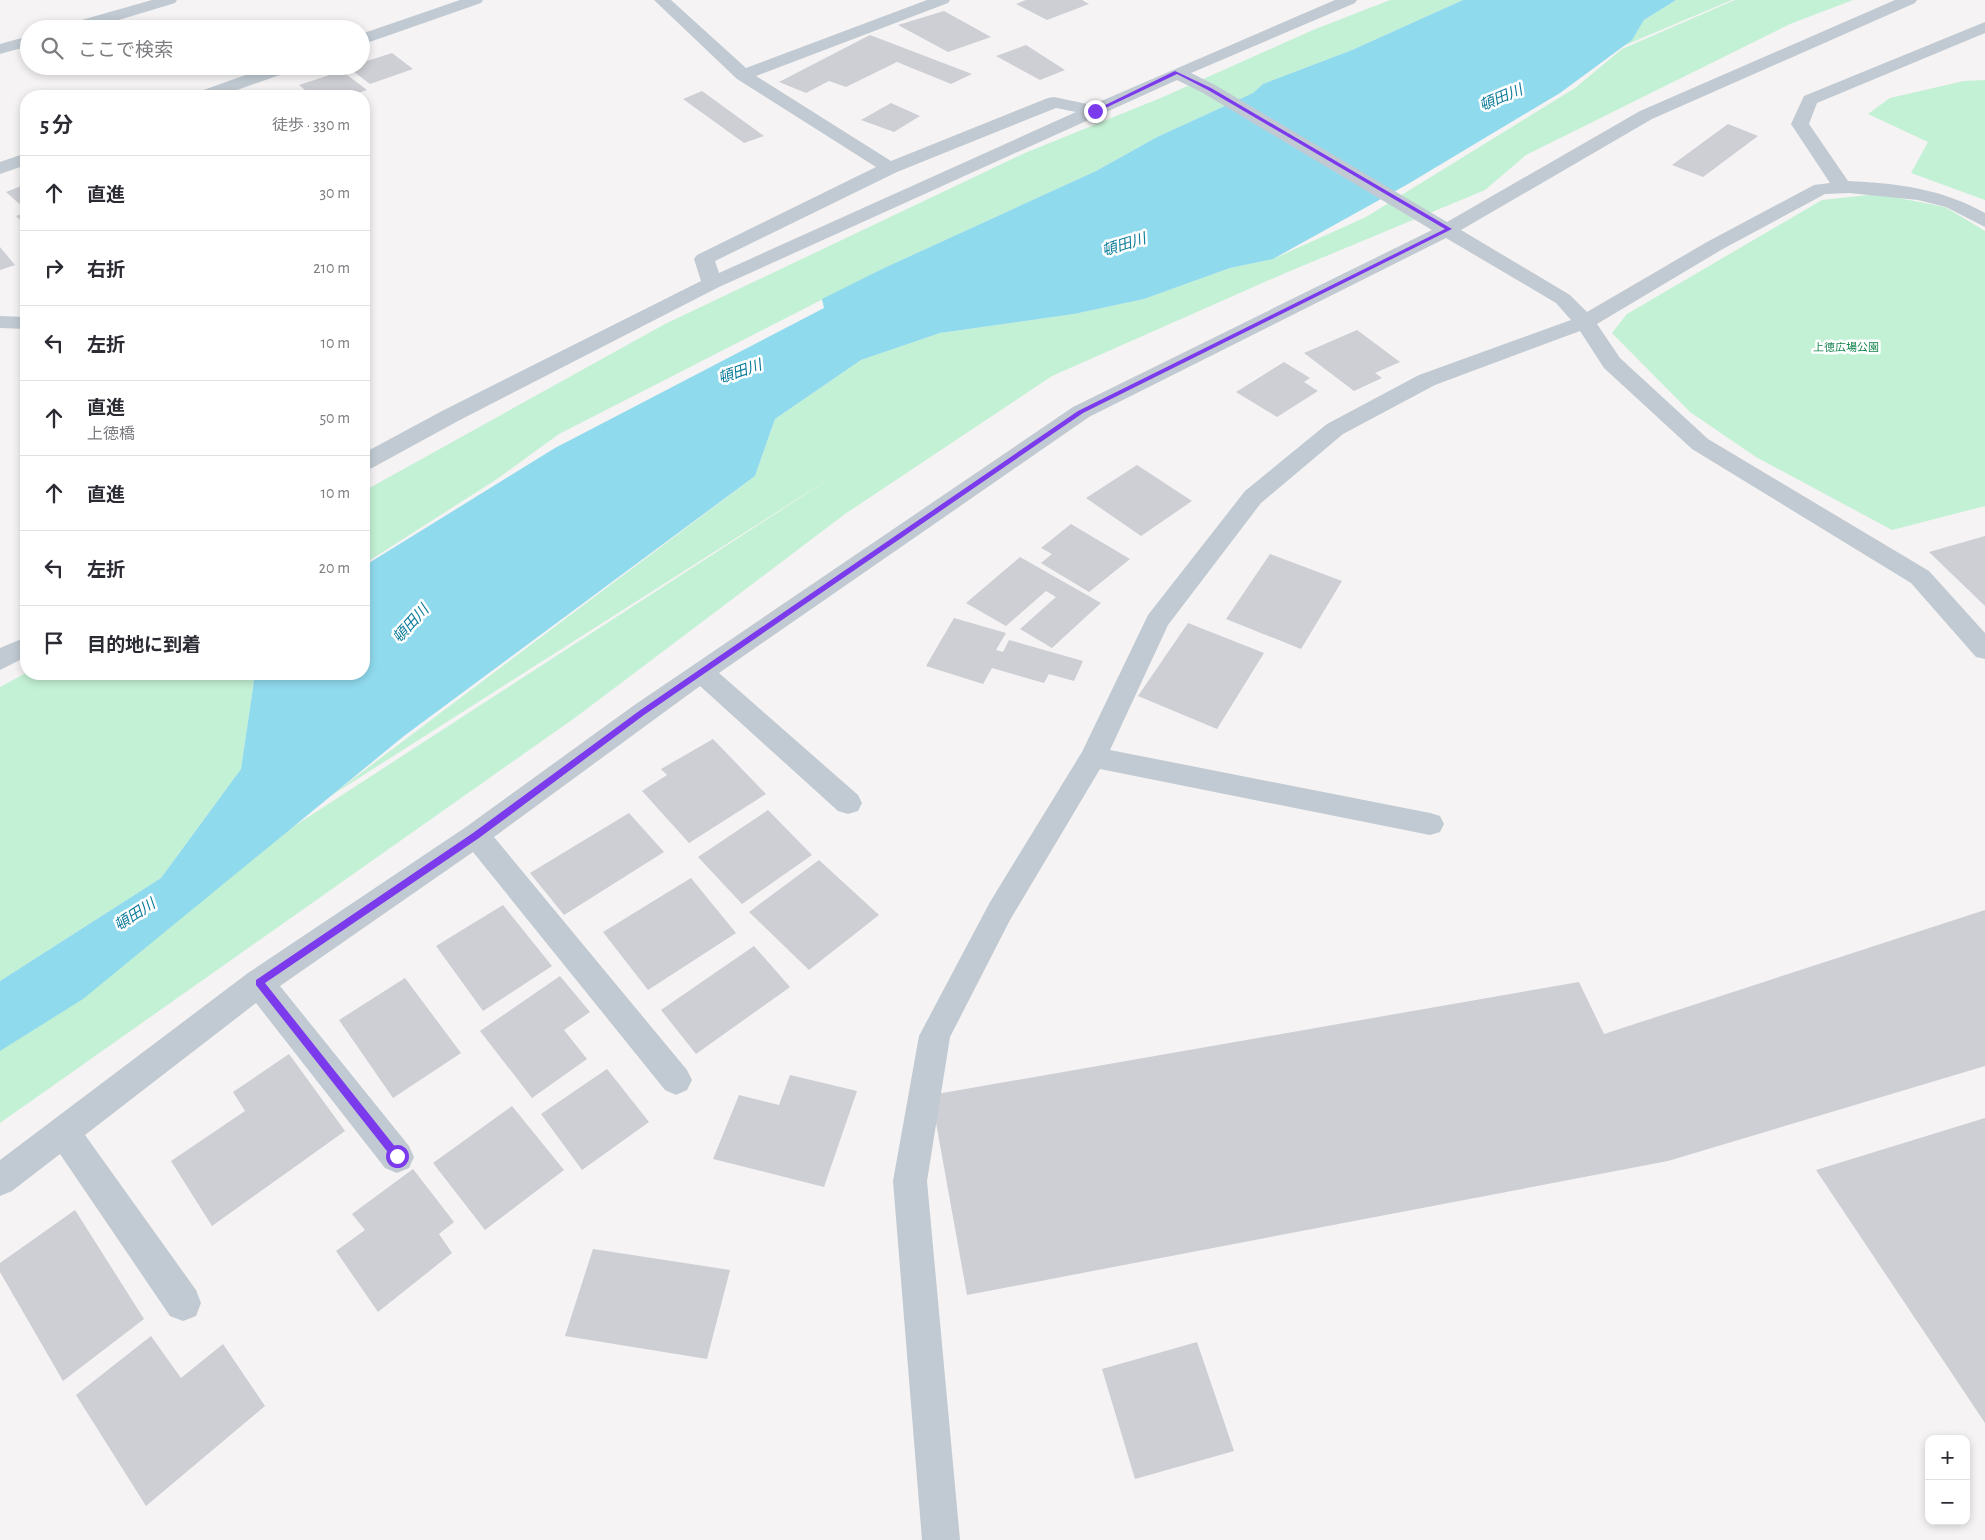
<!DOCTYPE html>
<html lang="ja">
<head>
<meta charset="utf-8">
<style>
  body { margin:0; font-family:"Alegreya Sans","Noto Sans JP",sans-serif; background:#f7f7f7; color:#2b2b33 }
  .controls { position:absolute; right:15px; bottom:15px; display:grid; overflow:hidden; border-radius:10px; box-shadow:0 2px 8px #0003 }
  .controls button { width:45px; height:45px; display:grid; place-items:center; padding:0; border:0; border-bottom:1px solid #e1e1e2; background:#fff; color:#2b2b33; font:25px sans-serif }
  .stop { position:absolute; width:15px; height:15px; margin:-11px; border:4px solid #7c3aed; border-radius:50%; background:#fff }
  .stop.end { background:#7c3aed; border-color:#fff; box-shadow:0 1px 5px #0008 }
  .list { margin:0; padding:0; list-style:none }
  h2 { display:flex; justify-content:space-between; align-items:center; height:65px; margin:0; padding:0 20px; font-size:21px }
  h2 small { font-size:16px; font-weight:400; color:#7c7c81 }
  .list li { display:grid; grid-template-columns:32px 1fr auto; gap:15px; align-items:center; box-sizing:border-box; height:75px; padding:0 20px; border-top:1px solid #e1e1e2 }
  .list b { display:block; font-size:19px; white-space:nowrap }
  .list p { margin:0; font-size:16px; white-space:nowrap; color:#7c7c81 }
  .list em { font-size:16px; font-style:normal; color:#7c7c81 }
  .icon { flex:none; width:28px; height:28px; fill:none; stroke:currentColor; stroke-width:2; stroke-linecap:round; stroke-linejoin:round }
  .map { position:relative; flex:none; width:1985px; height:1540px; overflow:hidden }
  .search { position:absolute; background:#fff; box-shadow:0 2px 8px #0003; left:20px; top:20px; width:350px; height:55px; display:flex; align-items:center; gap:12px; box-sizing:border-box; padding:0 18px; border-radius:28px; color:#7c7c81; font-size:19px }
  .panel { position:absolute; background:#fff; box-shadow:0 2px 8px #0003; left:20px; top:90px; width:350px; height:590px; border-radius:20px }
  .map>svg:first-child { display:block }
  .green { fill:#c3f1d5 }
  .water { fill:#90daee }
  .building { fill:#cdcfd5 }
  .lines { fill:none; stroke-linecap:round; stroke-linejoin:round }
  .minor { fill:#c1cad2; fill-rule:evenodd }
  .route { fill:#7c3aed }
  .labels { text-anchor:middle; dominant-baseline:central; stroke-width:5; stroke-linejoin:round; paint-order:stroke }
  .far-park-label { font-size:11px; fill:#17864f; stroke:#fff }
  .water-label { font-size:15px; font-style:italic; fill:#0c7c9b; stroke:#fff }
</style>
</head>
<body>
<div class="map">
<svg width="1985" height="1540" viewBox="0 0 1985 1540">
  <rect width="100%" height="100%" fill="#f5f3f3"/>
  <g class="green">
    <polygon points="1390,0 1463,0 1352,50 1263,84 1253,93 1157,137 1096,171 884,268 559,434 497,479 364,564 364,491 665,324 1025,153 1163,97 1313,30"/>
    <polygon points="1676,0 1732,0 1623,46 1634,36 1644,20"/>
    <polygon points="1735,0 1853,0 1790,24 1526,155 1485,190 1283,274 1052,376 845,514 576,717 0,1123 0,1017 846,468 329,797 755,476 775,419 861,360 940,333 1074,314 1144,299 1230,268 1273,259 1366,217 1575,88 1622,49"/>
    <polygon points="1985,80 1985,200 1911,173 1928,142 1868,114 1890,98 1964,81"/>
    <polygon points="1878,194 1945,207 1985,231 1985,506 1892,530 1756,457 1690,412 1612,333 1627,314 1822,200"/>
    <polygon points="26,673 255,674 241,769 161,878 0,981 0,687"/>
  </g>
  <polygon class="water" points="1463,0 1676,0 1644,20 1632,40 1560,93 1408,184 1273,259 1230,268 1144,299 1074,314 940,333 861,360 775,419 755,476 404,736 83,999 0,1051 0,981 161,878 241,769 255,674 364,674 364,566 555,448 824,308 822,299 884,268 1096,171 1157,137 1253,93 1263,84 1352,50"/>
  <g class="building">
    <polygon points="1026,0 1082,0 1089,4 1047,20 1016,4"/>
    <polygon points="944,11 991,37 948,52 898,25"/>
    <polygon points="870,35 972,74 951,84 897,62 846,87 829,81 806,93 779,82"/>
    <polygon points="1026,45 1065,70 1040,80 996,56"/>
    <polygon points="392,53 413,69 370,84 349,68 361,66 361,63"/>
    <polygon points="342,71 367,90 349,96 312,96 299,85"/>
    <polygon points="702,91 764,136 744,143 683,99"/>
    <polygon points="891,103 920,116 894,132 861,120"/>
    <polygon points="1728,124 1758,136 1703,177 1672,165"/>
    <polygon points="26,184 26,207 24,208 6,192"/>
    <polygon points="26,212 26,226 16,216"/>
    <polygon points="0,247 15,265 0,270"/>
    <polygon points="1357,330 1400,362 1375,373 1382,378 1354,391 1304,353"/>
    <polygon points="1284,362 1310,378 1304,382 1318,391 1277,417 1236,392"/>
    <polygon points="1137,465 1192,501 1141,536 1086,498"/>
    <polygon points="1071,524 1130,559 1089,592 1041,563 1052,554 1041,548"/>
    <polygon points="1985,536 1985,606 1929,552"/>
    <polygon points="1270,554 1342,581 1301,649 1226,619"/>
    <polygon points="1020,557 1101,603 1052,648 1020,629 1056,597 1046,591 1006,626 966,603"/>
    <polygon points="954,618 1006,633 996,650 1003,652 1009,640 1083,661 1074,681 1049,674 1044,683 992,668 983,684 926,666"/>
    <polygon points="1188,623 1264,653 1217,729 1138,696"/>
    <polygon points="713,739 766,794 689,843 642,791 667,775 661,769"/>
    <polygon points="768,810 812,855 742,904 698,857"/>
    <polygon points="629,813 664,852 564,915 530,873"/>
    <polygon points="819,860 879,915 809,970 749,912"/>
    <polygon points="691,878 736,933 648,990 603,932"/>
    <polygon points="503,905 552,966 483,1011 436,946"/>
    <polygon points="1985,910 1985,1066 1668,1161 967,1295 931,1095 1579,982 1604,1034"/>
    <polygon points="754,946 790,987 696,1054 661,1010"/>
    <polygon points="560,976 590,1012 564,1030 587,1059 532,1098 480,1031"/>
    <polygon points="405,978 461,1053 393,1098 339,1020"/>
    <polygon points="289,1054 345,1131 212,1226 171,1161 245,1111 233,1092"/>
    <polygon points="607,1069 649,1122 582,1170 541,1114"/>
    <polygon points="790,1075 857,1091 824,1187 713,1159 739,1095 779,1105"/>
    <polygon points="512,1106 564,1170 485,1230 433,1163"/>
    <polygon points="1985,1118 1985,1423 1816,1170"/>
    <polygon points="413,1169 454,1222 439,1234 452,1253 378,1312 336,1251 365,1230 352,1214"/>
    <polygon points="75,1210 144,1319 63,1381 0,1272 0,1263"/>
    <polygon points="593,1249 730,1270 707,1359 565,1336"/>
    <polygon points="151,1336 181,1378 223,1344 265,1406 146,1506 76,1395"/>
    <polygon points="1197,1342 1234,1451 1135,1479 1102,1369"/>
  </g>
  <g class="lines">
    <g class="minor">
      <polygon points="152,0 177,0 175,3 89,29 62,29 64,25"/>
      <polygon points="460,0 483,0 481,3 361,45 361,34"/>
      <path d="M 654,0 L 671,0 L 746,68 L 927,0 L 950,0 L 948,3 L 756,76 L 891,161 L 1048,98 L 1054,97 L 1092,105 L 1335,0 L 1357,0 L 1355,3 L 1191,73 L 1215,85 L 1447,222 L 1640,111 L 1895,0 L 1917,0 L 1915,3 L 1652,119 L 1461,230 L 1570,295 L 1587,312 L 1707,242 L 1814,185 L 1830,183 L 1791,124 L 1804,96 L 1985,22 L 1985,33 L 1817,103 L 1809,124 L 1848,181 C 1897,183 1942,189 1985,213 L 1985,227 L 1946,207 L 1918,200 L 1849,193 L 1825,194 L 1721,250 L 1597,324 L 1620,358 L 1708,439 L 1929,571 L 1985,633 L 1985,659 L 1976,657 L 1911,583 L 1692,449 L 1604,368 L 1580,331 L 1435,385 L 1343,434 L 1261,503 L 1168,625 L 1110,750 L 1430,813 L 1440,816 L 1444,824 L 1440,832 L 1430,835 L 1100,769 L 1010,920 L 950,1037 L 927,1181 L 960,1540 L 922,1540 L 893,1181 L 919,1036 L 990,902 L 1082,752 L 1148,615 L 1245,491 L 1327,424 L 1419,375 L 1571,320 L 1556,303 L 1446,238 L 1089,417 L 719,673 L 858,795 L 862,803 L 858,811 L 848,814 L 838,811 L 700,686 L 494,837 L 687,1070 L 692,1080 L 687,1090 L 676,1095 L 665,1090 L 473,852 L 280,986 L 409,1146 L 414,1157 L 409,1168 L 397,1173 L 385,1168 L 256,1003 L 85,1135 L 196,1290 L 201,1303 L 196,1316 L 183,1321 L 170,1316 L 60,1154 L 12,1191 L 0,1196 L 0,1160 L 248,973 L 466,827 L 633,706 L 1073,407 L 1432,230 L 1203,93 L 1177,80 L 719,287 L 458,421 L 372,468 L 364,470 L 364,453 L 442,411 L 701,281 L 694,259 L 697,255 L 876,167 L 737,79 ZM 1056,108 L 1076,112 L 719,273 L 715,261 L 897,172 Z"/>
      <polygon points="29,36 29,46 0,54 0,44"/>
      <polygon points="271,66 296,66 294,70 220,96 195,96 198,92"/>
      <polygon points="26,153 26,165 0,174 0,162"/>
      <polygon points="0,316 26,317 26,329 0,328"/>
      <polygon points="26,637 26,657 0,670 0,648"/>
    </g>
  </g>
  <polygon class="route" points="1175,71 1211,88 1452,229 1083,413 644,715 479,838 265,983 400,1153 400,1160 394,1160 256,985 256,980 473,833 639,711 1078,411 1445,229 1208,90 1177,74 1097,112 1093,111"/>
  <g class="labels">
    <g class="far-park-label">
      <text x="1846" y="347">上徳広場公園</text>
    </g>
    <g class="water-label">
      <text transform="translate(1501 98) rotate(-23)">頓田川</text>
      <text transform="translate(1124 245) rotate(-17)">頓田川</text>
      <text transform="translate(740 372) rotate(-19)">頓田川</text>
      <text transform="translate(411 624) rotate(-48)">頓田川</text>
      <text transform="translate(135 915) rotate(-33)">頓田川</text>
    </g>
  </g>
</svg>
<div class="controls">
<button>+</button>
<button>−</button>
</div>
<div class="stop" style="left:397px;top:1156px"></div>
<div class="stop end" style="left:1095px;top:111px"></div>
<div class="search"><svg class="icon" aria-label="search" viewBox="0 0 24 24"><circle cx="10" cy="10" r="6"/><path d="M15 15l6 6"/></svg>ここで検索</div>
<section class="panel">
<h2>5 分<small>徒歩 · 330 m</small></h2>
<ul class="list">
<li><svg class="icon" aria-label="ahead" viewBox="0 0 24 24"><path d="M12 20V5M6 11l6-6 6 6"/></svg><div><b>直進</b></div><em>30 m</em></li>
<li><svg class="icon" aria-label="right" viewBox="0 0 24 24"><path d="M7 20v-9h11M14 6l5 5-5 5"/></svg><div><b>右折</b></div><em>210 m</em></li>
<li><svg class="icon" aria-label="left" viewBox="0 0 24 24"><path d="M17 20v-9H6M10 6l-5 5 5 5"/></svg><div><b>左折</b></div><em>10 m</em></li>
<li><svg class="icon" aria-label="ahead" viewBox="0 0 24 24"><path d="M12 20V5M6 11l6-6 6 6"/></svg><div><b>直進</b><p>上徳橋</p></div><em>50 m</em></li>
<li><svg class="icon" aria-label="ahead" viewBox="0 0 24 24"><path d="M12 20V5M6 11l6-6 6 6"/></svg><div><b>直進</b></div><em>10 m</em></li>
<li><svg class="icon" aria-label="left" viewBox="0 0 24 24"><path d="M17 20v-9H6M10 6l-5 5 5 5"/></svg><div><b>左折</b></div><em>20 m</em></li>
<li><svg class="icon" aria-label="arrive" viewBox="0 0 24 24"><path d="M6 21V4h12l-3 4 3 4H6"/></svg><div><b>目的地に到着</b></div></li>
</ul>
</section>
</div>
</body>
</html>
